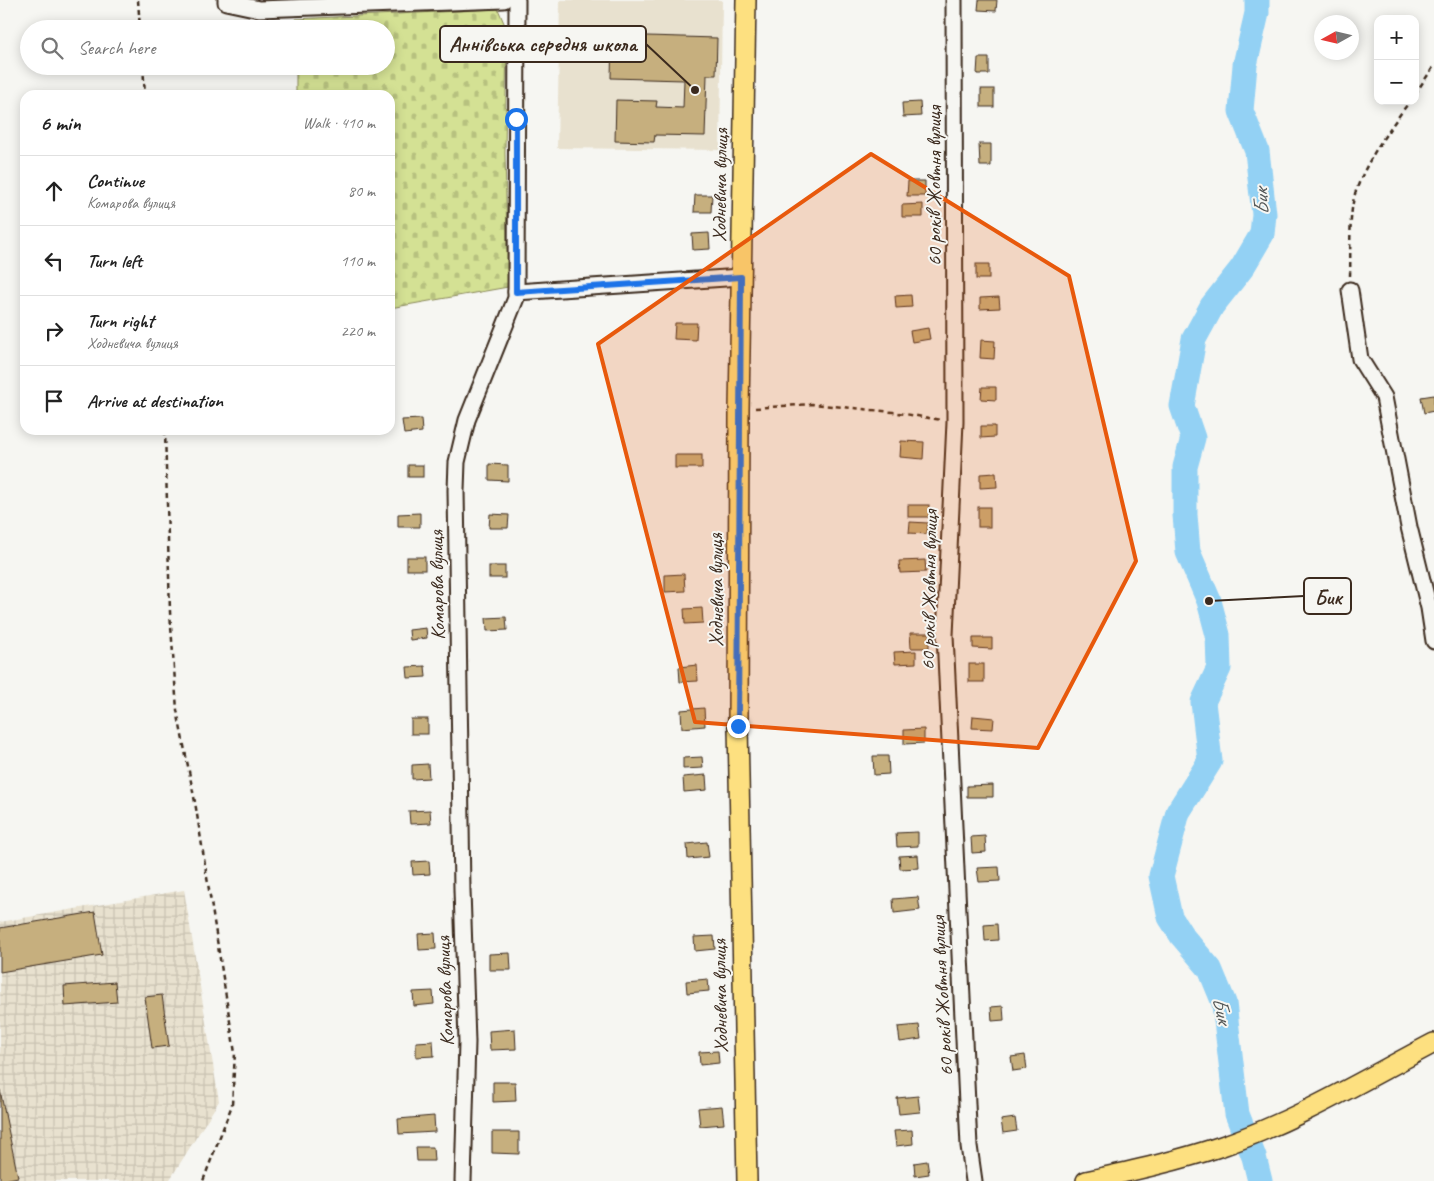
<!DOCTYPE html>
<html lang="en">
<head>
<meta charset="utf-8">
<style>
  body { margin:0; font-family:Caveat,sans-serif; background:#f2f2f2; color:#222 }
  .controls { position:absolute; right:15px; top:15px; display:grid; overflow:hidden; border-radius:10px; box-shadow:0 2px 12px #0003 }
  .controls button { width:45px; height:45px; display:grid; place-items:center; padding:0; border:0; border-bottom:1px solid #e0e0e0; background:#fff; color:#222; font:25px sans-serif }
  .compass { position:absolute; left:1314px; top:15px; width:45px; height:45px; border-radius:50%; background:#fff; box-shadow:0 2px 12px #0003; rotate:262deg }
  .stop { position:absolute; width:15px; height:15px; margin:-11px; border:4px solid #1a73e8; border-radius:50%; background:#fff }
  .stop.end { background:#1a73e8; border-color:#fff; box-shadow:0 1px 5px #0008 }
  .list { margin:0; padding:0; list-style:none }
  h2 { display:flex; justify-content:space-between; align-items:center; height:65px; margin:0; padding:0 20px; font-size:21px }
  h2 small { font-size:16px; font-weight:400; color:#767676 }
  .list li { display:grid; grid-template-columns:32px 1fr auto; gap:15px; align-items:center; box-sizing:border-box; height:70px; padding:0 20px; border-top:1px solid #e0e0e0 }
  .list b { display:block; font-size:19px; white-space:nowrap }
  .list p { margin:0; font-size:16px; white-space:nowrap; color:#767676 }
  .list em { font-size:16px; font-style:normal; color:#767676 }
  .icon { flex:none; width:28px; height:28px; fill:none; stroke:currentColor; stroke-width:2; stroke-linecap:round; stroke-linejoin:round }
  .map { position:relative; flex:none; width:1434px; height:1181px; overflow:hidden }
  .search { position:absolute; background:#fff; box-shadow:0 2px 12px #0003; left:20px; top:20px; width:375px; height:55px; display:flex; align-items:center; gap:12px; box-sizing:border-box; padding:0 18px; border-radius:28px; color:#767676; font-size:19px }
  .panel { position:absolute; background:#fff; box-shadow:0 2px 12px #0003; left:20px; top:90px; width:375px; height:345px; border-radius:15px }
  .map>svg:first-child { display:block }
  .built { fill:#e8e1cf }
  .industrial { fill:url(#industrial-grid) }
  .cemetery { fill:url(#cemetery-stones); stroke:#888659 }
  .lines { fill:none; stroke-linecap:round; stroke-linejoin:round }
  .river { stroke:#93d1f4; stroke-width:25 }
  .building { fill:#c6af7e; stroke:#3b2a1e }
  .minor-casing { stroke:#3b2a1e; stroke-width:19 }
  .major-casing { stroke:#3b2a1e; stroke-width:22 }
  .path { stroke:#3b2a1e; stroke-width:2.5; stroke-dasharray:5 4; stroke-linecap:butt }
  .minor { stroke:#f6f6f2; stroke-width:15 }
  .major { stroke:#fde080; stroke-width:19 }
  .route { stroke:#1a73e8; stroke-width:6 }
  .marked { fill:#e8590c; fill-opacity:0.2; stroke:#e8590c; stroke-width:4; stroke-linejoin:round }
  .labels { text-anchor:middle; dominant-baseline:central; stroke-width:4; stroke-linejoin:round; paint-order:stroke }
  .street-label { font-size:20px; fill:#3b2a1e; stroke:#f6f6f2 }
  .water-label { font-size:21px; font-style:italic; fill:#515454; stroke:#f6f6f2 }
  .leader { fill:none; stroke:#3b2a1e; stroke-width:2 }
  .callout-dot { fill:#3b2a1e; stroke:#f6f6f2; stroke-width:2 }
  .callout { fill:#f6f6f2; stroke:#3b2a1e; stroke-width:2 }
  .callout-label { font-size:21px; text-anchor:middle; font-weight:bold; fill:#3b2a1e }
</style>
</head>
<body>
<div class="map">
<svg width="1434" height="1181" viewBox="0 0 1434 1181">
  <defs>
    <pattern id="industrial-grid" width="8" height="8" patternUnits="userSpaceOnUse" patternTransform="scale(1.25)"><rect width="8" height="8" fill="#e8e1cf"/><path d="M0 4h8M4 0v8" fill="none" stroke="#c8c1b1"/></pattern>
    <pattern id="cemetery-stones" width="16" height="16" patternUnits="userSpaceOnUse" patternTransform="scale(1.25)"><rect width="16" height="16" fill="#d4e194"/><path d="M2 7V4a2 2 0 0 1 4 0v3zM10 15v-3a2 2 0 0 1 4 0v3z" fill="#b7c17f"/></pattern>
  </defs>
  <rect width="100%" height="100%" fill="#f6f6f2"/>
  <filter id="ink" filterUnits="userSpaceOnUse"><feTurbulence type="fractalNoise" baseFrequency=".02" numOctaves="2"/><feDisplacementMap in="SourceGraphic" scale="10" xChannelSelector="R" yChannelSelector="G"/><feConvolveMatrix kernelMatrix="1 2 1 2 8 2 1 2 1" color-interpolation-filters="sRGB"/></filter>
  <g filter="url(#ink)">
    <polygon class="built" points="560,0 722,0 720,150 557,148"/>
    <polygon class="industrial" points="184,890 219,1101 169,1181 0,1181 0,922"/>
    <polygon class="cemetery" points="498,9 507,30 505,153 508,287 390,308 390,95 296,95 296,66 386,66 386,29 296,29 296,19"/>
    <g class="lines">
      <polyline class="river" points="1257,0 1257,13 1245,65 1241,111 1257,151 1264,214 1262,234 1242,268 1212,306 1194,339 1182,406 1193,438 1185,467 1185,515 1188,552 1209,601 1218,635 1219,668 1203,702 1210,761 1178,812 1161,876 1170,917 1182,936 1210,969 1224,1003 1237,1114 1254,1157 1260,1181"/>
    </g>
    <g class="building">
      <polygon points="979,0 997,0 996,11 978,10"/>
      <polygon points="612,35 717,38 716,75 707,75 705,136 655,135 654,142 615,141 616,100 657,101 656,107 683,108 684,80 611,78"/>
      <polygon points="978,58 989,58 989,74 977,74"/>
      <rect x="981" y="89" width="13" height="18"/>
      <polygon points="920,102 921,116 903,117 902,103"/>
      <polygon points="979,144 991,144 991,166 980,166"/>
      <polygon points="908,181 925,181 925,196 907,196"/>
      <polygon points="695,195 712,195 711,212 694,212"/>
      <polygon points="923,204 923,217 902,217 902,205"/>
      <polygon points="709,233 710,249 693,250 692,234"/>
      <rect x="976" y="264" width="13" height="15"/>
      <polygon points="911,295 912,307 896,308 895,296"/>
      <polygon points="999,297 1000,308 980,309 980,298"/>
      <polygon points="675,323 697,323 696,340 674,339"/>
      <polygon points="928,328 930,339 912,342 910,331"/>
      <polygon points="981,340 995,341 994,359 980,358"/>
      <polygon points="982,387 996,387 996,400 981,399"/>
      <polygon points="1434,395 1434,411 1424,413 1421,397"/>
      <polygon points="421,419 422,432 404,434 402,420"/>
      <polygon points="981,426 995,426 995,437 981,438"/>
      <polygon points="901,441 924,442 923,459 900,457"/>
      <rect x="675" y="455" width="27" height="13"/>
      <polygon points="489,464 508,465 508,481 489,480"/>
      <rect x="408" y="465" width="15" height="12"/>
      <polygon points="996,473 997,487 980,488 980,474"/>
      <rect x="908" y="505" width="21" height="12"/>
      <rect x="978" y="507" width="12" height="20"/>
      <polygon points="420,513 420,527 398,527 398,514"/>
      <polygon points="490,514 509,515 508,528 489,528"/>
      <polygon points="910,522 928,523 927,534 909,533"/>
      <rect x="407" y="557" width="18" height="13"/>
      <polygon points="925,560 926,572 900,573 899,561"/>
      <rect x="489" y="566" width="16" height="12"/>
      <polygon points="684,574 685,591 665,592 665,575"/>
      <polygon points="702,608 703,623 685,624 684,609"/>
      <polygon points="506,617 507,630 487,631 486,618"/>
      <polygon points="426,628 427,638 410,640 409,630"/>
      <polygon points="910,633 929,633 929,648 911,648"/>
      <polygon points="973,638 992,638 992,649 973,648"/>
      <polygon points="916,651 916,663 895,664 894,652"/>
      <rect x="969" y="664" width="15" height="18"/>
      <polygon points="697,665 698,681 680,682 679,667"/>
      <polygon points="425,666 426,677 408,678 407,667"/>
      <polygon points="704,708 705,726 682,728 681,710"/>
      <polygon points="973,716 994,718 993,729 972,728"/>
      <rect x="411" y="719" width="17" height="15"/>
      <polygon points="924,729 924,743 904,744 904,730"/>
      <polygon points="873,756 888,756 889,774 874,775"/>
      <polygon points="702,757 703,768 683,769 683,758"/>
      <polygon points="428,764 429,778 412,779 412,765"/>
      <polygon points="706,775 707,790 684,792 683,777"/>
      <polygon points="993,785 993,797 967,797 967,786"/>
      <polygon points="430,810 431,823 410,824 409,811"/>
      <polygon points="918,832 918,846 897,847 896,833"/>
      <polygon points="985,836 986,852 972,853 971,837"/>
      <polygon points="707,842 709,857 688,859 687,844"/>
      <polygon points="918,855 919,868 900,869 899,856"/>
      <polygon points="429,861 430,874 413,875 412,862"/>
      <polygon points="999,867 1000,881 979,882 977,868"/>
      <polygon points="918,897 920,910 894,913 893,899"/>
      <polygon points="95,912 102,955 0,972 0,928"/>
      <polygon points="997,924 998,940 985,941 984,925"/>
      <polygon points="435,933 436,949 419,950 418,934"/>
      <polygon points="714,936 715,949 695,951 694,937"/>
      <polygon points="510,953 511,970 489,970 489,954"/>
      <polygon points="708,979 709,991 687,993 686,981"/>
      <polygon points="115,982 117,1002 65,1006 64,986"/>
      <polygon points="433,991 434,1004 414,1006 413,992"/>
      <polygon points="162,995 169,1046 152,1048 145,997"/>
      <polygon points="1003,1006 1004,1020 992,1021 991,1007"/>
      <polygon points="919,1025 921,1039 900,1042 898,1027"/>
      <polygon points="515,1029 516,1049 490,1050 489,1031"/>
      <polygon points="433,1041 434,1056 416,1057 416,1042"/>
      <polygon points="718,1051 719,1063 700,1065 699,1052"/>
      <polygon points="1025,1055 1027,1069 1013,1071 1011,1057"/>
      <polygon points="493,1082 515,1082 516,1101 493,1102"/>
      <polygon points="0,1090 18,1177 0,1181"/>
      <polygon points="918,1096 920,1112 899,1114 897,1098"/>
      <polygon points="722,1106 724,1124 700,1126 698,1108"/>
      <polygon points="434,1116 435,1132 399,1134 398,1119"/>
      <polygon points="1015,1118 1017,1131 1003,1133 1001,1120"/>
      <polygon points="912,1130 913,1144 896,1146 894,1131"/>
      <polygon points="492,1132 519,1132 519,1154 492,1153"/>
      <polygon points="416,1147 433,1147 434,1161 417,1161"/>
      <polygon points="927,1161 929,1174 915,1176 914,1163"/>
    </g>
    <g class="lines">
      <g class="minor-casing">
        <g id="minor">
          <polyline points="226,0 226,2 259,9 504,0"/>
          <polyline points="954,0 955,422 945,635 969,1146 974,1181"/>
          <polyline points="1350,290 1360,359 1384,397 1409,527 1429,608 1434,641"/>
          <polyline points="516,292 741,277"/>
          <polyline points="463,1181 467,1042 462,890 456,490 457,462 467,420 516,298 517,0"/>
        </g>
      </g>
      <g class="major-casing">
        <g id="major">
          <polyline points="746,0 739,410 738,726 747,1181"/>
          <path d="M 1086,1181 C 1132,1171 1178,1161 1222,1146 C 1296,1121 1365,1079 1434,1043"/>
        </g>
      </g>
      <g class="path">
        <polyline points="138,0 140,29"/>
        <polyline points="143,66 145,95"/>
        <polyline points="1415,94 1434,66"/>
        <path d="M 1350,276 C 1351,252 1348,213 1356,191 C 1367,159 1390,128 1410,101"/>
        <polyline points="755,408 812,404 893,412 941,420"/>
        <polyline points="165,430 170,612 177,710 195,802 235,1053 232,1105 203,1181"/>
      </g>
      <use href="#minor" class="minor"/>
      <use href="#major" class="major"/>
    </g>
  </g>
  <g class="lines" filter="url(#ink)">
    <polyline class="route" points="516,119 516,292 741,277 738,726"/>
  </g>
  <path class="marked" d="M 871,154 L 1069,276 L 1136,561 L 1038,748 L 695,722 L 598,344 Z"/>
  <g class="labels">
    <g class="street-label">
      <text transform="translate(720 185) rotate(-89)">Ходневича вулиця</text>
      <text transform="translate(934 186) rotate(-90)">60 років Жовтня вулиця</text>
      <text transform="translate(437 585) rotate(-91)">Комарова вулиця</text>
      <text transform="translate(716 590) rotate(-90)">Ходневича вулиця</text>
      <text transform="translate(929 590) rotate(-89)">60 років Жовтня вулиця</text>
      <text transform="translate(445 991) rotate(-92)">Комарова вулиця</text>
      <text transform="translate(720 996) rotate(-91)">Ходневича вулиця</text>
      <text transform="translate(942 996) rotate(-93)">60 років Жовтня вулиця</text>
    </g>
    <g class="water-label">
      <text transform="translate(1261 202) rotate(-93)">Бик</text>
      <text transform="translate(1222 1010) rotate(77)">Бик</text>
    </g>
  </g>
  <path class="leader" d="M695 90L646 44M1209 601L1304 596"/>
  <g class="callout-dot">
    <circle cx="695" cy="90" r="5"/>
    <circle cx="1209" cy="601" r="5"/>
  </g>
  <g class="callout">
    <rect x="440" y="26" width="206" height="36" rx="5"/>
    <rect x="1304" y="578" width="47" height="36" rx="5"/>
  </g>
  <g class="callout-label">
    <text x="543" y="51">Аннівська середня школа</text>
    <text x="1328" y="604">Бик</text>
  </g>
</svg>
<div class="controls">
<button>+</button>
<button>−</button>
</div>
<svg class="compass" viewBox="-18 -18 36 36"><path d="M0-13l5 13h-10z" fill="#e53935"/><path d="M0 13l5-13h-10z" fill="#767676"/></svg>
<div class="stop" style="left:516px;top:119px"></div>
<div class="stop end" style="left:738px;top:726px"></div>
<div class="search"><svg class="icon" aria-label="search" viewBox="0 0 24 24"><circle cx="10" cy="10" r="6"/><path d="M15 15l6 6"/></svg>Search here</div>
<section class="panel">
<h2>6 min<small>Walk · 410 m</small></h2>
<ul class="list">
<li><svg class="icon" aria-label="ahead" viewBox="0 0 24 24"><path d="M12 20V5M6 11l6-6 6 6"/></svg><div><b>Continue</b><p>Комарова вулиця</p></div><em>80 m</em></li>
<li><svg class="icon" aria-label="left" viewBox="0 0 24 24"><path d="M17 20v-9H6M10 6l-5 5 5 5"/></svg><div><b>Turn left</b></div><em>110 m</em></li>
<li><svg class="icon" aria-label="right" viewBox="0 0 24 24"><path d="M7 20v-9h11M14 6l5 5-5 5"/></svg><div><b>Turn right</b><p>Ходневича вулиця</p></div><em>220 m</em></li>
<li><svg class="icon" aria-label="arrive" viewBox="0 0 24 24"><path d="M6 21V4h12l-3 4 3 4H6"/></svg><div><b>Arrive at destination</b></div></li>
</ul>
</section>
</div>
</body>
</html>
